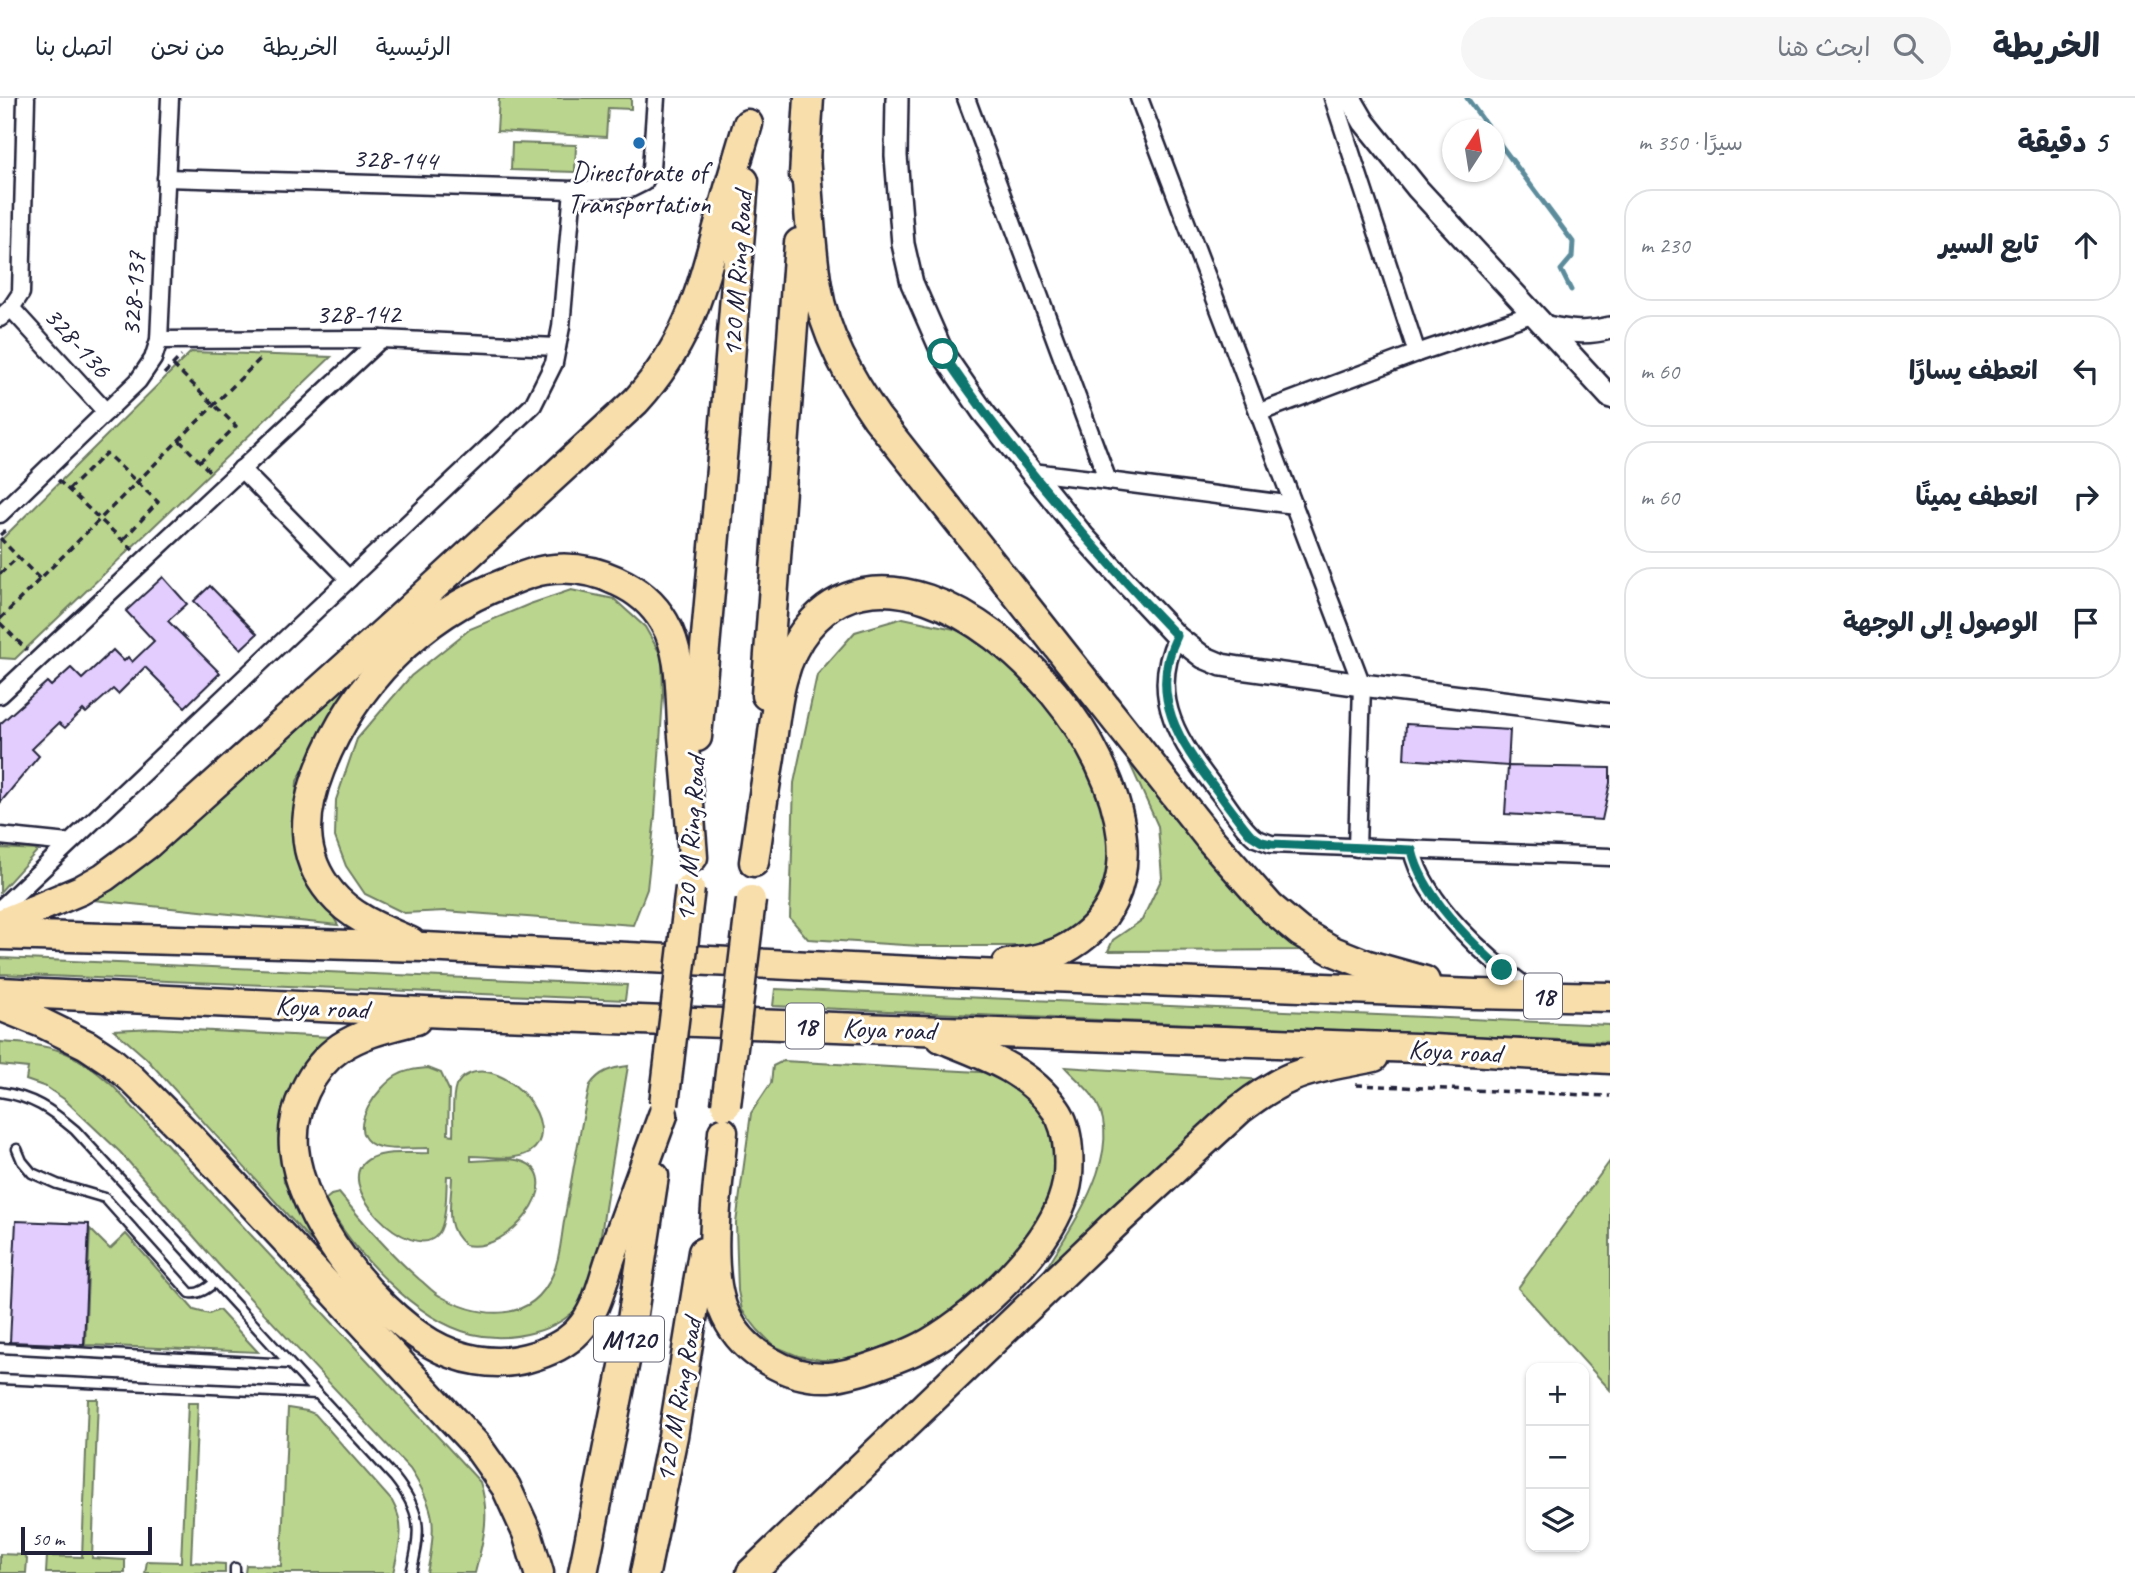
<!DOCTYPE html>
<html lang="ar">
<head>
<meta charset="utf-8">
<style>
  body { margin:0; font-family:Caveat,"Playpen Sans Arabic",sans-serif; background:#f6f6f7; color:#1f2937; direction:rtl }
  .controls { position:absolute; right:21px; bottom:21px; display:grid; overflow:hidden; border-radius:14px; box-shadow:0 2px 5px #0004 }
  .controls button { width:63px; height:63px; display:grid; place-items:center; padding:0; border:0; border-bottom:2px solid #e0e1e3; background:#fff; color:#1f2937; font:35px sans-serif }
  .compass { position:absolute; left:1442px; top:21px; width:63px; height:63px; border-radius:50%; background:#fff; box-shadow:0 2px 5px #0004; rotate:12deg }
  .scale { position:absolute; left:21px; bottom:18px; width:131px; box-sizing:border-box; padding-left:7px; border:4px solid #22223b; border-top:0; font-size:19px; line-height:24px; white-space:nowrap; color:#22223b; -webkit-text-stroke:5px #fff; paint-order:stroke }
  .stop { position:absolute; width:21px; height:21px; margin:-16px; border:5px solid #0f766e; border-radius:50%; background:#fff }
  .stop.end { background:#0f766e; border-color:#fff; box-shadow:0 2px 7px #0008 }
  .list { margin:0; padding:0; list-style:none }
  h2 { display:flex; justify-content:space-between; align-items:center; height:91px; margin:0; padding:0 28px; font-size:30px }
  h2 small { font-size:23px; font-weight:400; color:#747a83 }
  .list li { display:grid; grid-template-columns:46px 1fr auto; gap:21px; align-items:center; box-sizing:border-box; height:112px; margin:0 14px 14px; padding:0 14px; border:2px solid #e0e1e3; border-radius:28px }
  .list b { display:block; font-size:26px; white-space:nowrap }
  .list em { font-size:23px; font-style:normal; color:#747a83 }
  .icon { flex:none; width:38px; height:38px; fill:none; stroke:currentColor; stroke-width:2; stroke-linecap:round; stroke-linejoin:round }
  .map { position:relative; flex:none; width:1610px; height:1475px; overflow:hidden; direction:ltr }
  header { display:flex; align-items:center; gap:42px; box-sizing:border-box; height:98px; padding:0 35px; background:#fff; border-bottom:2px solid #e0e1e3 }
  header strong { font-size:33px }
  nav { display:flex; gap:38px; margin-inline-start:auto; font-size:24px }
  .search { width:490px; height:63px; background:#f6f6f7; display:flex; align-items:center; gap:18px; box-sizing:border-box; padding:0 24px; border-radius:38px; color:#747a83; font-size:26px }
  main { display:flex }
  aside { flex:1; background:#fff }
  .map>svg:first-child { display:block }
  .green { fill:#bad58d; stroke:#6e7c64; stroke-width:2 }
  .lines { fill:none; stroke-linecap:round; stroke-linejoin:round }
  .stream { stroke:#5b8c9c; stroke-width:5 }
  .building { fill:#e2cdfe; stroke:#22223b; stroke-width:2 }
  .lane-casing { stroke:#22223b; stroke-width:13 }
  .street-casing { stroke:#22223b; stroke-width:21 }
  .secondary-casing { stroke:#22223b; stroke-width:26 }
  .highway-casing { stroke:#22223b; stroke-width:33 }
  .path { stroke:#22223b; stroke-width:3.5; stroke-dasharray:7 5; stroke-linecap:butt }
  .lane { stroke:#fff; stroke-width:8 }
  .street { stroke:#fff; stroke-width:16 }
  .secondary { stroke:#fff; stroke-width:21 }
  .highway { stroke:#f8deab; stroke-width:28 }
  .highway-bridge-casing { stroke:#22223b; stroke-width:33; stroke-linecap:butt }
  .highway-bridge { stroke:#f8deab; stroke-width:28 }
  .route { stroke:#0f766e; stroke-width:9 }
  .poi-dot { fill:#1f6fb2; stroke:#fff; stroke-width:2.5 }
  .labels { text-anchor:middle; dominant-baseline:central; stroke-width:6; stroke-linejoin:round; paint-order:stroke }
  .shield { fill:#fff; stroke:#646476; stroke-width:2 }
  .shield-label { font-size:26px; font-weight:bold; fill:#22223b }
  .street-label { font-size:28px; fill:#22223b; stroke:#fff }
  .poi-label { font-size:28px; fill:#22223b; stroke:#fff }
</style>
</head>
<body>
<header>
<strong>الخريطة</strong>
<div class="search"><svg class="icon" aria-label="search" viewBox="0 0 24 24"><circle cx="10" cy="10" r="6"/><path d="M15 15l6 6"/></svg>ابحث هنا</div>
<nav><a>الرئيسية</a><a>الخريطة</a><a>من نحن</a><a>اتصل بنا</a></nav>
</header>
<main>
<aside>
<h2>5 دقيقة<small>سيرًا · 350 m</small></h2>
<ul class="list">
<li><svg class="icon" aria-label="ahead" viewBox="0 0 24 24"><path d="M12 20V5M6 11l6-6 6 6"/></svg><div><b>تابع السير</b></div><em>230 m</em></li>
<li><svg class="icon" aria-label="left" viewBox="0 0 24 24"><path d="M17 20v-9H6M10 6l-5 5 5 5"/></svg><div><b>انعطف يسارًا</b></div><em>60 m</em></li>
<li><svg class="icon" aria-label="right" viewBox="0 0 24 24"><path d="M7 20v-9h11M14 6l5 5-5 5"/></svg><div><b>انعطف يمينًا</b></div><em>60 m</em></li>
<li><svg class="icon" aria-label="arrive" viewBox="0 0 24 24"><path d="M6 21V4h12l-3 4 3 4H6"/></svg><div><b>الوصول إلى الوجهة</b></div></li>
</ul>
</aside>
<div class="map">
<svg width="1610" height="1475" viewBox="0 0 1610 1475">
  <rect width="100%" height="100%" fill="#fff"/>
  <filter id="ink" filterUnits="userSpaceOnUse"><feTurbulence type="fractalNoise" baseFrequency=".0143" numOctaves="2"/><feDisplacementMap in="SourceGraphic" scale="14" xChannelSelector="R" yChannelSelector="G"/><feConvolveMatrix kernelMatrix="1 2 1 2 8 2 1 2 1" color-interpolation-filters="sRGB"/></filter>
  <g filter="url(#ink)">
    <g class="green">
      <polygon points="499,0 631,0 631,11 608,10 606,39 497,33"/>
      <polygon points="512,45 576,47 575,74 511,72"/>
      <polygon points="191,254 331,259 15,561 0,560 0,443"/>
      <polygon points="571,492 614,501 645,529 662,559 663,599 655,718 647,791 633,827 445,813 404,815 365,796 346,768 335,739 336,702 357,641 411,578 470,531 530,506"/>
      <polygon points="903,520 954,531 996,549 1073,628 1119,730 1113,772 1094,814 1049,848 920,848 808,841 790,820 794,685 817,577 855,534"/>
      <polygon points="386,541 333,617 297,683 295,716 319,793 338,827 93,802 132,777 202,715"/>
      <polygon points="1117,637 1312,852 1108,853 1113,842 1142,822 1162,780 1158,728"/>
      <polygon points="0,750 38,752 0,794"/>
      <polygon points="0,860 627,887 625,902 0,876"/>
      <polygon points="775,891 1610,927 1610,944 773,908"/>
      <polygon points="154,930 330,939 309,960 294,982 285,1010 281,1049 284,1084 306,1122 311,1143 146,960 114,932"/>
      <path d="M 0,944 C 54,947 72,951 113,988 L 480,1384 C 491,1417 483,1443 475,1475 L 427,1475 C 437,1428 436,1411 410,1371 L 218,1166 L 120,1054 L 64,1001 L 46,989 L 26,982 L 28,970 L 0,967 Z"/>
      <polygon points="783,963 997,975 1034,996 1050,1032 1057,1069 1046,1107 1029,1135 982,1196 931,1231 847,1262 821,1262 798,1258 774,1248 758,1232 742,1212 738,1193 736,1125 751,1015 771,985 773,968"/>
      <path d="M 628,968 C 620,1015 613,1062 605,1110 C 602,1133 598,1155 592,1178 C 590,1184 589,1192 586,1198 C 576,1217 554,1229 535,1234 C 514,1240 492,1241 472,1236 C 415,1222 351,1152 325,1102 L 331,1097 L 339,1095 C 364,1125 389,1155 419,1181 C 426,1186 432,1194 440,1198 C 481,1221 532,1226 553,1176 C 561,1158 561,1138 565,1118 C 573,1074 580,1030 590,987 C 600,973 611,970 628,968 Z"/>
      <path d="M 1065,969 L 1266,982 L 1042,1177 C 1069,1131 1132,1049 1091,996 C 1083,986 1073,978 1065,969 Z"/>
      <path d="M 428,970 L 441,975 L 449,992 L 448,1036 L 453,1037 C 454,1022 451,1002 456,988 C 459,983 462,979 467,977 C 505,957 566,1030 530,1054 C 513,1064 490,1058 471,1058 L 471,1063 C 487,1063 511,1058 526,1065 C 565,1083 510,1156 465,1147 C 442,1128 452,1103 452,1078 L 447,1078 C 446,1092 447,1125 438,1136 C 413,1169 325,1082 371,1060 C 389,1052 410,1056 429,1055 L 429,1050 C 414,1050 382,1054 370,1045 C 347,1028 380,988 396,978 C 406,972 416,971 428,970 Z"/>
      <polygon points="1610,1063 1610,1292 1518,1190"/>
      <polygon points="90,1131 110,1151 126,1136 194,1212 209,1216 219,1212 258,1254 85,1247"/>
      <polygon points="88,1301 98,1301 92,1460 125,1462 125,1475 46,1475 47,1458 82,1459"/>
      <polygon points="188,1305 198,1305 191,1464 225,1466 225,1475 145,1475 147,1463 181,1464"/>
      <path d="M 288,1310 L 307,1313 L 315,1316 L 392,1403 C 407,1430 399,1447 393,1475 L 245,1475 L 246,1467 L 281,1468 Z"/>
      <polygon points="0,1456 24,1457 27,1461 26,1475 0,1475"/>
    </g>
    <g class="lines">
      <g class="stream">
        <polyline points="1467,0 1490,32"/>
        <polyline points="1494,38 1573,144 1572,159 1561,172 1571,192"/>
      </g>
    </g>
    <g class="building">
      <polygon points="163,479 187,506 168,523 220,575 185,609 145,569 118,596 113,591 86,615 83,612 65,630 59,625 32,651 39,658 0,705 0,626 47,584 51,588 71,570 82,581 113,552 124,563 128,559 132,564 154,543 126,513"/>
      <polygon points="210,488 257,536 241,551 194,503"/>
      <polygon points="1406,626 1510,632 1508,668 1404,661"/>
      <polygon points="1508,668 1610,670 1610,685 1602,722 1505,716"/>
      <polygon points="16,1123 89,1126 84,1247 10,1244"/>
    </g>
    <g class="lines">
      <g class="lane-casing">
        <g id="lane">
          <path d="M 0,994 C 33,999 50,1011 75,1032 L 394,1379 C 422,1414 422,1433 411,1475"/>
          <path d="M 17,1051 L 22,1063 L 32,1075 L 57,1086 L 105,1100 L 190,1195 C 199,1197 208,1190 215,1184"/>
          <polyline points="0,1250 289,1266"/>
          <polyline points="0,1281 317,1296"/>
          <polyline points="235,1475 235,1470"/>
        </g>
      </g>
      <g class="street-casing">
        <g id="street">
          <polyline points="966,0 1108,383 1032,374"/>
          <polyline points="1139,0 1362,587 1357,750"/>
          <polyline points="1333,0 1417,255"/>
          <polyline points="166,80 573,92 630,91 644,84 651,71 656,0"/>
          <polyline points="11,210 106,314"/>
          <polyline points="0,220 11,210 21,195 26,0"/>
          <polyline points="159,242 381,241 557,249"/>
          <polyline points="1258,315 1417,255 1532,216"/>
          <polyline points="241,371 349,481"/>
          <polyline points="1108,383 1294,407"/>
          <polyline points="0,416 138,283 153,261 159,242 170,0"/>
          <path d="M 1177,539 C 1147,600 1181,646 1218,694 C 1230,709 1240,728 1255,740 L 1271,746 L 1610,759"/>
          <polyline points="0,597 381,241"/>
          <polyline points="0,738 68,745"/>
          <path d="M 1412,752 C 1424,806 1489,862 1533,894"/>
          <polyline points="0,811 533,307 554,265 561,229 573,92"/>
        </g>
      </g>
      <g class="secondary-casing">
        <g id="secondary">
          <polyline points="897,0 896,58 903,146 912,185 943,256 983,314 1083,438 1124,483 1177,539 1203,559 1222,567 1240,570 1362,587 1610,617"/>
          <polyline points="1350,0 1364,24 1418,91 1610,299"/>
          <path d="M 1547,229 C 1569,234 1588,236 1610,230"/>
        </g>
      </g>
      <g class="highway-casing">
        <g id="highway">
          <path d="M 805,59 C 809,102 810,146 817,188 C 824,236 850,281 877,320 L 1209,740 L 1270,809 L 1300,834 L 1333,853 L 1368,867 L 1425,883"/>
          <polyline points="804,77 809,0"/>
          <polyline points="766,597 799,145"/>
          <polyline points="697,639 724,337 744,83"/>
          <path d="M 754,764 C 759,729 764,694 770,659 C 776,615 778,565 808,529 C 933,377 1255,752 1063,852 C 1046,861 1026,863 1007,866"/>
          <path d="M 0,826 L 81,792 L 104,779 L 148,746 L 391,528 L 636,303 C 690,243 700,194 721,119 C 729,88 739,57 748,26"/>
          <polyline points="0,837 424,849 954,875 1475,896 1610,899"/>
          <path d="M 411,844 C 382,831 352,820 331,795 C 299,757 303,714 320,671 C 353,587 420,517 505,485 C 518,480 531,474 545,472 C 570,468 594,472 617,483 C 637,492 653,505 664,524 C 682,554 680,594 682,627 C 686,671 690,715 693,759"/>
          <polyline points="0,894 446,915 1416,950 1610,961"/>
          <polyline points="0,908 42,925 87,947 111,963 131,980 191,1040 477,1348 506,1389 527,1435 539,1475"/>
          <path d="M 416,922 C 390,929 364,934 341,949 C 310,970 291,1012 294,1050 C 300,1119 371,1210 430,1245 C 459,1262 495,1269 527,1260 C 546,1255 564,1248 578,1233 C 598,1212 602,1183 612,1156 C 629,1110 646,1063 663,1017"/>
          <path d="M 723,1034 C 719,1084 704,1173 726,1218 C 735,1237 751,1253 769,1263 C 787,1274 808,1280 829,1279 C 841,1278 854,1274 866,1271 C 887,1264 910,1256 929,1245 C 978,1216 1050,1150 1065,1094 C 1069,1080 1069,1066 1068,1052 C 1067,1039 1064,1023 1056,1012 C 1029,972 984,957 941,940"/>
          <polyline points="583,1475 628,1248 654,1078"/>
          <polyline points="645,1475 673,1338 703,1154"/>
          <path d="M 751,1475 L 1114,1127 L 1239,1012 C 1256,999 1273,987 1292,979 C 1318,968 1347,965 1374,959"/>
        </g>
      </g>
      <g class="path">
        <polyline points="173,267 236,328 200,363"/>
        <polyline points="164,276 181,258"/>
        <polyline points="179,342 212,376"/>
        <polyline points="58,382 133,452"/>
        <polyline points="68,392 106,355 158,404 123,442"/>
        <polyline points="0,437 7,431"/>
        <polyline points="0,440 18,459"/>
        <polyline points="0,476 18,459 40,481"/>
        <polyline points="0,521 262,259"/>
        <polyline points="0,525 27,552"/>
        <polyline points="1356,987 1610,998"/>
      </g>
      <use href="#lane" class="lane"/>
      <use href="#street" class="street"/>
      <use href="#secondary" class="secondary"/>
      <use href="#highway" class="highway"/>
      <g class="highway-bridge-casing">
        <g id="highway-bridge">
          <polyline points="664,1006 690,790"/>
          <polyline points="726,1007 751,802"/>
        </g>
      </g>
      <use href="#highway-bridge" class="highway-bridge"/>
    </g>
  </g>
  <g class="lines" filter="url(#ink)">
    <path class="route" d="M 943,256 C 1012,357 1092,450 1177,538 C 1148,597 1179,644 1215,690 C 1227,706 1238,722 1251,737 L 1262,744 L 1271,746 L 1412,752 C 1422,797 1468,841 1502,872"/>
  </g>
  <circle class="poi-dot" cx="639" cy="45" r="7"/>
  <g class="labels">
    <g class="shield">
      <rect x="1524" y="875.5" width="38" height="45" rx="5"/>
      <rect x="786" y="905.5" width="38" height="45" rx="5"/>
      <rect x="594" y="1218.5" width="70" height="45" rx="5"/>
    </g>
    <g class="shield-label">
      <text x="1543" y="898">18</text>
      <text x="805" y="928">18</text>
      <text x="629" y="1241">M120</text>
    </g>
    <g class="street-label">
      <text transform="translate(395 61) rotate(2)">328-144</text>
      <text transform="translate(737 176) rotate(-86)">120 M Ring Road</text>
      <text transform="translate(133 196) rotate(-86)">328-137</text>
      <text x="358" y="215">328-142</text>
      <text transform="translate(78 244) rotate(48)">328-136</text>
      <text transform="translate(690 741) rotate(-86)">120 M Ring Road</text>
      <text transform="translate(322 909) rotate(3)">Koya road</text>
      <text transform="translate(889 931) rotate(2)">Koya road</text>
      <text transform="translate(1455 953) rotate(3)">Koya road</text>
      <text transform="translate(678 1302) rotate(-80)">120 M Ring Road</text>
    </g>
    <g class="poi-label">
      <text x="639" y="73">Directorate of<tspan x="639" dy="32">Transportation</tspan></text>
    </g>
  </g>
</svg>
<div class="controls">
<button>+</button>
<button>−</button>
<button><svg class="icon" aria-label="layers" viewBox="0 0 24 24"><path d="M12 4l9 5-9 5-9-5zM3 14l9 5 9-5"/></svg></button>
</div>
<svg class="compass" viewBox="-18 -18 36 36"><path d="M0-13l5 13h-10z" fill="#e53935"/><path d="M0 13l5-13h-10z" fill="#747a83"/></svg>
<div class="scale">50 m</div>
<div class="stop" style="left:943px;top:256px"></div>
<div class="stop end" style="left:1502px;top:872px"></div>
</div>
</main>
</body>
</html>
